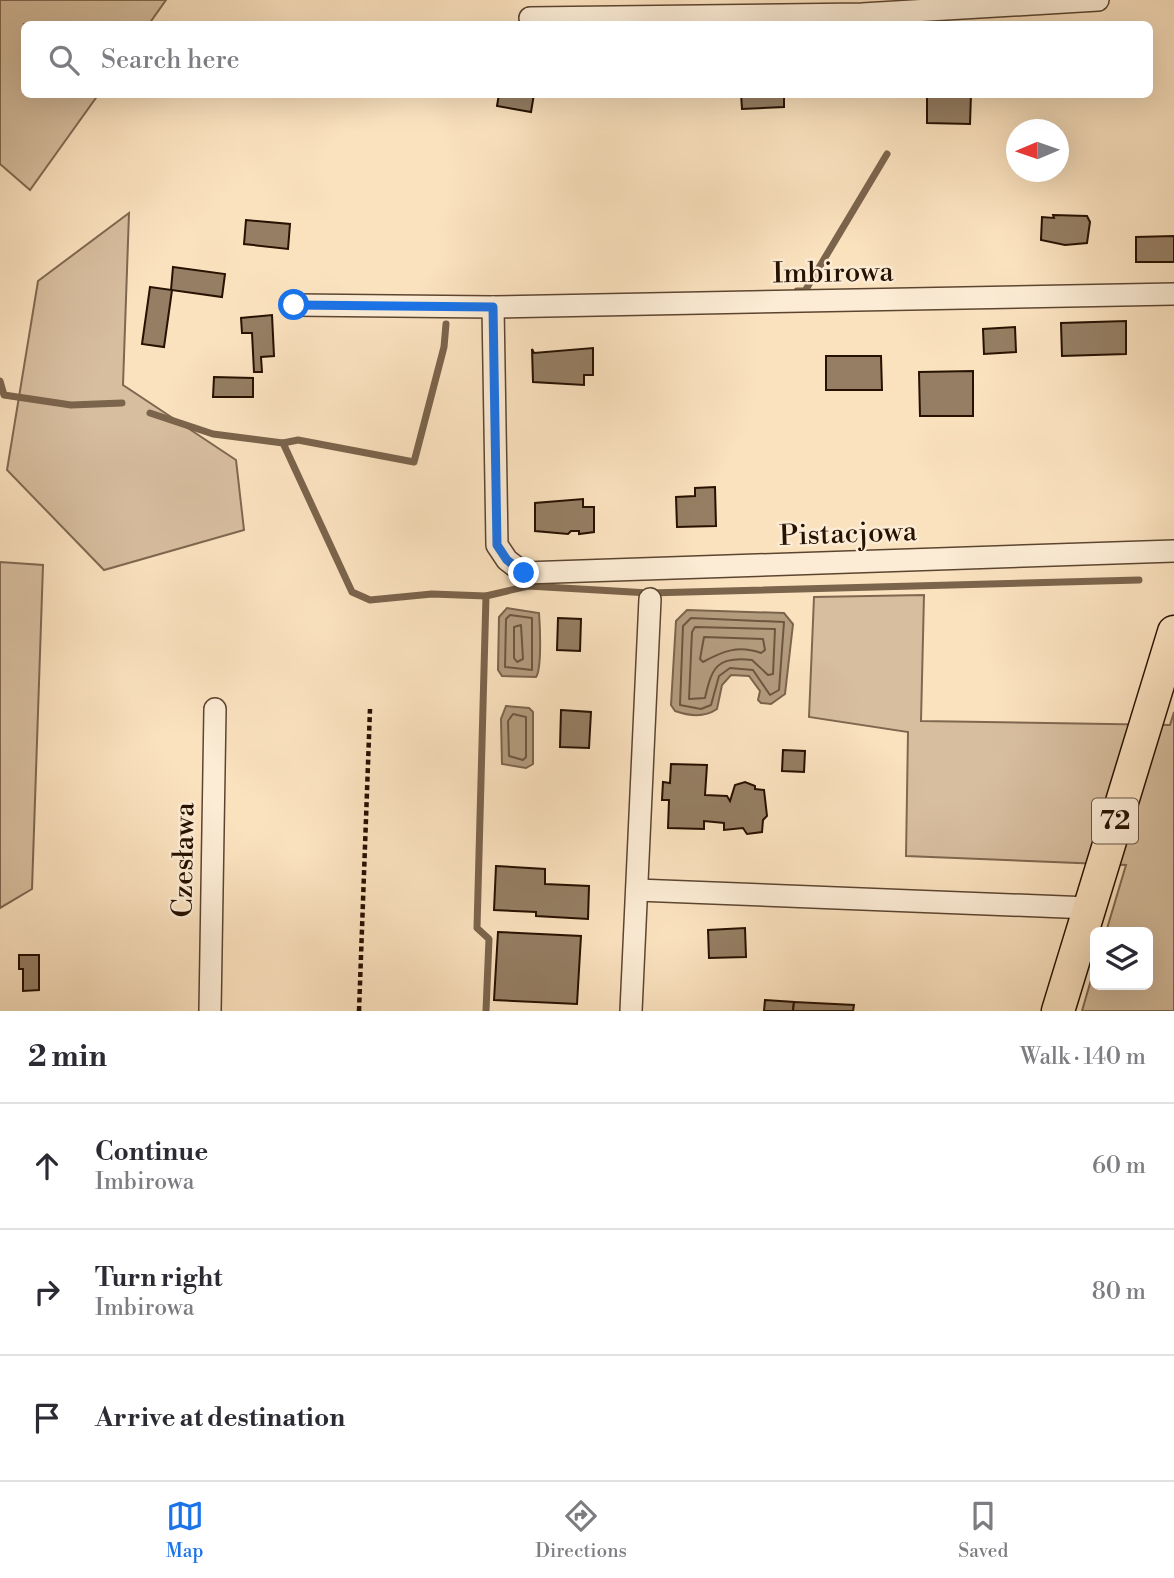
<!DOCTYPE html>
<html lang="en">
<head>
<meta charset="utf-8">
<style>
  body { margin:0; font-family:"Libre Bodoni",serif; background:#f2f2f3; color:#2b2b33 }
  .controls { position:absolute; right:21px; bottom:21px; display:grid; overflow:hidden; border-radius:10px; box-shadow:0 7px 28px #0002 }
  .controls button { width:63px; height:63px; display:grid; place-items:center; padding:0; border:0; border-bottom:2px solid #e1e1e2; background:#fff; color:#2b2b33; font:35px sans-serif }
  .compass { position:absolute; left:1006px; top:119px; width:63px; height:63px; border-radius:50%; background:#fff; box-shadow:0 7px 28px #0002; rotate:268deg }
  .stop { position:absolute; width:21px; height:21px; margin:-16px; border:5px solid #1a73e8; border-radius:50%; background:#fff }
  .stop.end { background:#1a73e8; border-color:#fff; box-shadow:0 2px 7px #0008 }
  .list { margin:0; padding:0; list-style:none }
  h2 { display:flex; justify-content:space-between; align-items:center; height:91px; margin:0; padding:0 28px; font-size:30px }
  h2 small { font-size:23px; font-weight:400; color:#7c7c81 }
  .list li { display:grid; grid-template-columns:46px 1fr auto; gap:21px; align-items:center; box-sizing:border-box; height:126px; padding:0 28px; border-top:2px solid #e1e1e2 }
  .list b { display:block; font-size:26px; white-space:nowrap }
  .list p { margin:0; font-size:23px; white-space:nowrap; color:#7c7c81 }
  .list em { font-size:23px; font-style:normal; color:#7c7c81 }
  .icon { flex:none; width:38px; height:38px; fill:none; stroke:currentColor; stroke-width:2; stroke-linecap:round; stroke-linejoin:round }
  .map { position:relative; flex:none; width:1174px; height:1011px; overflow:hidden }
  .search { position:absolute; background:#fff; box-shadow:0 7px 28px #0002; left:21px; right:21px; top:21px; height:77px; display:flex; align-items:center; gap:18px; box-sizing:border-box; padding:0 24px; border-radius:10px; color:#7c7c81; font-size:26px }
  .sheet { height:469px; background:#fff }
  nav { display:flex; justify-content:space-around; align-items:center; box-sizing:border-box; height:98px; border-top:2px solid #e1e1e2; background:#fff; font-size:19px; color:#7c7c81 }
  nav a { display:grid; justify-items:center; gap:4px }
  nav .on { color:#1a73e8 }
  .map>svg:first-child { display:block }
  .green { fill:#d7be9f; stroke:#7f6850; stroke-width:2 }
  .water { fill:#b39b7e; stroke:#7b644c; stroke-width:2 }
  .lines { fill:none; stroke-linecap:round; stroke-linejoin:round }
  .shore { stroke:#6d563f; stroke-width:2 }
  .stream { stroke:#7b644c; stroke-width:7 }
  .building { fill:#957e63; stroke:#271100; stroke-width:2 }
  .minor-casing { stroke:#5c4530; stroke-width:24 }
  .primary-casing { stroke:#271100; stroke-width:35 }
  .path { stroke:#271100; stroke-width:4.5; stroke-dasharray:5 3.5; stroke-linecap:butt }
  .minor { stroke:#fcecd5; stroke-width:21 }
  .primary { stroke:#fbe2bf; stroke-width:32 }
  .route { stroke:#1a73e8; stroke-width:9 }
  .labels { text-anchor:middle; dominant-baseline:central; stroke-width:5; stroke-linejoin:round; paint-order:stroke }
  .shield { fill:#fcecd5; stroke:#675340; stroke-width:2 }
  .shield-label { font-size:26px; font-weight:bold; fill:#271100 }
  .street-label { font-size:28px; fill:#271100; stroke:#fcecd5 }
</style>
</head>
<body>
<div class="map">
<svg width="1174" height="1011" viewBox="0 0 1174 1011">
  <rect width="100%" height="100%" fill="#fbe2bf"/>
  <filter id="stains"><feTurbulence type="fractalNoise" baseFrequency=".00286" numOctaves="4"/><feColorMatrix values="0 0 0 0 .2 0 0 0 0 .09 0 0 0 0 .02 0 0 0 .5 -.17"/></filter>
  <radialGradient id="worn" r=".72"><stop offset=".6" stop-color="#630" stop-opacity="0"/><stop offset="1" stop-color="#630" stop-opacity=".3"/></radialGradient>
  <g class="green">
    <polygon points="0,0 166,0 149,24 24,24 24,94 98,95 30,190 0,164"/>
    <polygon points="129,213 123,385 236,460 244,530 104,570 7,470 38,281"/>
    <polygon points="0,562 43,565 32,889 0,908"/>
    <polygon points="924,595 921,721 1170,725 1174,712 1174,1011 1082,1011 1095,966 1095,985 1148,985 1148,932 1106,932 1126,865 906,856 908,732 809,717 814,597"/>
  </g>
  <g class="water">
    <path d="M 507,608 L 539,613 C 540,626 542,669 536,677 L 502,676 L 498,670 L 499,617 Z"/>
    <path d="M 687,610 L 784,613 L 793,624 L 785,694 L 771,704 L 761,703 L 758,700 L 760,691 L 749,676 L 731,675 L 722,685 L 717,709 C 704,718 689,716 675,711 L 671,705 L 676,621 Z"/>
    <polygon points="506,706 529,708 533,712 533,764 526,768 502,764 501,719"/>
  </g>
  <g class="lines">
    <g class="shore">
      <polygon points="510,615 532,618 532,670 505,667 506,619"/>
      <polygon points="691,618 784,622 779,690 770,695 753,670 730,668 719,676 711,705 701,709 680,705 683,626"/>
      <polygon points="521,625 523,659 517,662 514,658 514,627"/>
      <path d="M 695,627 L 775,629 L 773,674 L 768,675 L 752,660 C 717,656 712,667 705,698 L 689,699 L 692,632 Z"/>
      <path d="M 704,637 L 763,639 L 765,650 L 761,653 C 738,645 723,651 703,662 L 700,659 Z"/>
      <polygon points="513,714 526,717 526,757 523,760 509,756 508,721"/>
    </g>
    <g class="stream">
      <polyline points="797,291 805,291 887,154"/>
      <polyline points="0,381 4,395 71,405 122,403"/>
      <polyline points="150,413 213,434 283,443 352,592 370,600 432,594 486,596 528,586 649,593 1139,580"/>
      <polyline points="283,443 298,440 414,462 444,347 446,324"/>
      <polyline points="486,596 477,928 489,939 486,1011"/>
    </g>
  </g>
  <g class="building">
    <polygon points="499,94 534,94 531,112 497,106"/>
    <polygon points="741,94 784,94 784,107 742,109"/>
    <polygon points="927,94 971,94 970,124 927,123"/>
    <polygon points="1053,215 1087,216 1090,222 1087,243 1065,245 1041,240 1042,217 1054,218"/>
    <polygon points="246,220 290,224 288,249 244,244"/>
    <polygon points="1174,236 1174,262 1136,262 1136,237"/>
    <polygon points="173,267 225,274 222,297 171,290"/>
    <polygon points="150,287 172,290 164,347 142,344"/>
    <polygon points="272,315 274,356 261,357 262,372 254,372 252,333 242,333 241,318"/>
    <polygon points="1126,321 1126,354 1062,356 1061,323"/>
    <polygon points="1015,327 1016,352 984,354 983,329"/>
    <polygon points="593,348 593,375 584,375 584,385 533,382 532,349 534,353"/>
    <polygon points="826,356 881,356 882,390 826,390"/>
    <polygon points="973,371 973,416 920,416 919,372"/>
    <polygon points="214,377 253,378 253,397 213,397"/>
    <polygon points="715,487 716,526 677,527 676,497 695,496 695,488"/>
    <polygon points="583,499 583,507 594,507 594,532 579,534 579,531 571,531 568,534 535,531 535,503"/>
    <polygon points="558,618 581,619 580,651 557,650"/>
    <polygon points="561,710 591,712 589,748 560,747"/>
    <polygon points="783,750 805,751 804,772 782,771"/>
    <polygon points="671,764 707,765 705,795 727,796 730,801 735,785 745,782 755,786 755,789 764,790 767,816 763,820 762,832 747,834 743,828 724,830 724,823 704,821 704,829 668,828 669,800 662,800 663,782 670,783"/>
    <polygon points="496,866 545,869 545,884 589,886 588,919 536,916 536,912 494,910"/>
    <polygon points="745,928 746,957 709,958 708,930"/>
    <polygon points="498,932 581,936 577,1004 494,1000"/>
    <polygon points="19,955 39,955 39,990 23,991 23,969 19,969"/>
    <polygon points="765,1000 794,1002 793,1011 764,1011"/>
    <polygon points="794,1002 854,1005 853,1011 793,1011"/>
  </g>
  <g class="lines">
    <g class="minor-casing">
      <g id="minor">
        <polyline points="530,18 862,14 1098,0"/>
        <polyline points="294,305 493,307 1174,294"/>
        <polyline points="493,307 497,545 507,560 524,573 1174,551"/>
        <polyline points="637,890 1089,908"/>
        <polyline points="210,1011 215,709"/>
        <polyline points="631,1011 650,599"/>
      </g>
    </g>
    <g class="primary-casing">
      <polyline id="primary" points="1058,1011 1174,632"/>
    </g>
    <polyline class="path" points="359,1011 370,709"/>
    <use href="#minor" class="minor"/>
    <use href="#primary" class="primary"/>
  </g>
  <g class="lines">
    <polyline class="route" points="294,305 493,307 497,545 507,560 524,573"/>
  </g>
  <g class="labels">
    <rect class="shield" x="1092" y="798.5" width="46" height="45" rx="5"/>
    <g class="shield-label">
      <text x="1115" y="821">72</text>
    </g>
    <g class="street-label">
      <text transform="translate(833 273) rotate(-1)">Imbirowa</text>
      <text transform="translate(848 534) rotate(-2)">Pistacjowa</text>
      <text transform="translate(184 860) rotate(-89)">Czesława</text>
    </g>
  </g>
  <rect width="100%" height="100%" filter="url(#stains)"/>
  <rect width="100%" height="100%" fill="url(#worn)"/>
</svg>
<div class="controls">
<button><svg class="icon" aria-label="layers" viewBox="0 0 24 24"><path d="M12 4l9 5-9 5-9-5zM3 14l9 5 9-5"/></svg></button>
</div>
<svg class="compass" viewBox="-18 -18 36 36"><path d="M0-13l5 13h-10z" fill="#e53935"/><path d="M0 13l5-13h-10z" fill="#7c7c81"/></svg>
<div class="stop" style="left:294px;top:305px"></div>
<div class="stop end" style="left:524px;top:573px"></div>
<div class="search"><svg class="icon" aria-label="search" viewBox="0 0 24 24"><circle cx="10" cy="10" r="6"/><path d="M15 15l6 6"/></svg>Search here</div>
</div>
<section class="sheet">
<h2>2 min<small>Walk · 140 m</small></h2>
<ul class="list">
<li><svg class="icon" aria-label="ahead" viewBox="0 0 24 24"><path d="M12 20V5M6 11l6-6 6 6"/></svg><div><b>Continue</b><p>Imbirowa</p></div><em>60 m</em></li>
<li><svg class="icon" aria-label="right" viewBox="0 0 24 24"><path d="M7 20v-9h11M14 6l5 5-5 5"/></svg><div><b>Turn right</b><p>Imbirowa</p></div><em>80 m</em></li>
<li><svg class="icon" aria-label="arrive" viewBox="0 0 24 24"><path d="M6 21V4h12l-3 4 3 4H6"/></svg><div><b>Arrive at destination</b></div></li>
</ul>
</section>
<nav>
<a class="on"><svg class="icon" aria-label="map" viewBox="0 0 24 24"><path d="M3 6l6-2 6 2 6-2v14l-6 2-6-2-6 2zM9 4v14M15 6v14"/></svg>Map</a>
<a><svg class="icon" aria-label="directions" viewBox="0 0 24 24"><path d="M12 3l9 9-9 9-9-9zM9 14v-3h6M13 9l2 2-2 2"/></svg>Directions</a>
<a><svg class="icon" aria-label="saved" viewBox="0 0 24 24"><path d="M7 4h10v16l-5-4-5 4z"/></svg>Saved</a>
</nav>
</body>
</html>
